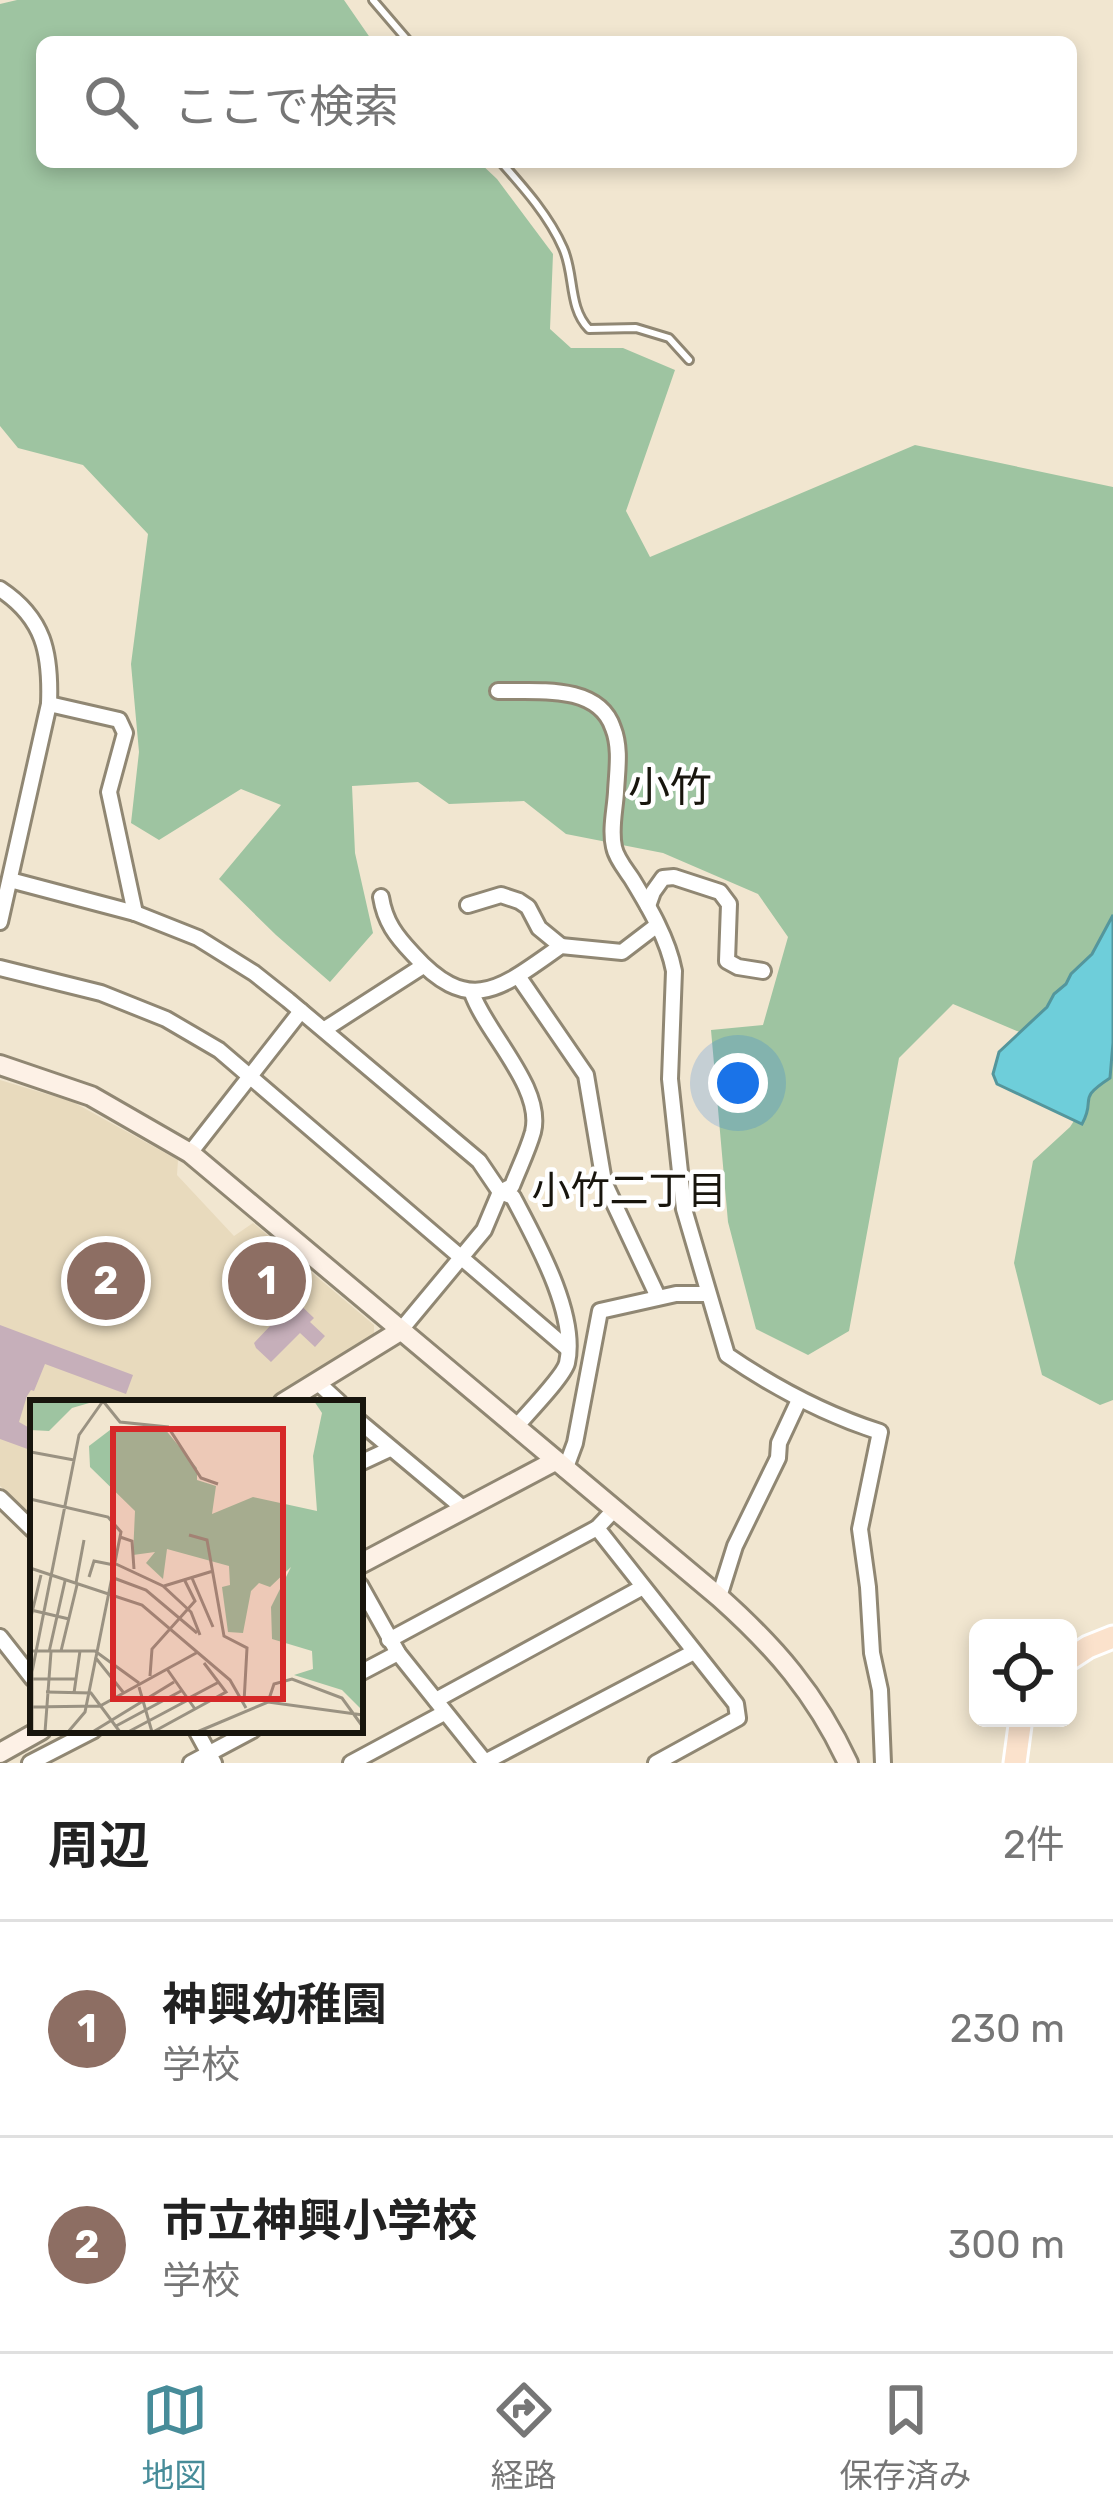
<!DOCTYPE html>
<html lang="ja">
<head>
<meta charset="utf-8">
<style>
  body { margin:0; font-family:Rubik,"Noto Sans JP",sans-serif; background:#f6f6f6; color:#222 }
  .controls { position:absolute; right:36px; bottom:36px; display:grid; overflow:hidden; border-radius:18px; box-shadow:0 6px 18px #0003 }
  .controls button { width:108px; height:108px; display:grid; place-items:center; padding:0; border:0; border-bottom:3px solid #e0e0e0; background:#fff; color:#222; font:60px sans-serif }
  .you { position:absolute; left:738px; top:1083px; width:42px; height:42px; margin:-30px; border:9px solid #fff; border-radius:50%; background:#1a73e8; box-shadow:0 0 0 18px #1a73e833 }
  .badge { display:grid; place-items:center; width:78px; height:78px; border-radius:50%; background:#478c99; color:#fff; font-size:39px; font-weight:700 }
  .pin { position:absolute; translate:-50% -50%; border:6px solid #fff; box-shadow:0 3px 12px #0006 }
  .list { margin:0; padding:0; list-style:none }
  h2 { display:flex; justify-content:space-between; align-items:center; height:156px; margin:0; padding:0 48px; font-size:51px }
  h2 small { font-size:39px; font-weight:400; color:#767676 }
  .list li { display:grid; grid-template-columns:78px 1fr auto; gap:36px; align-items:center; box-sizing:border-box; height:216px; padding:0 48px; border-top:3px solid #e0e0e0 }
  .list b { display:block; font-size:45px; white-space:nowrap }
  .list p { margin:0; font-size:39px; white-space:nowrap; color:#767676 }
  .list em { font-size:39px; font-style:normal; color:#767676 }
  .icon { flex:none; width:66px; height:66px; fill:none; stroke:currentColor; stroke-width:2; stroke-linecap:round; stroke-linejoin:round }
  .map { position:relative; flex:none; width:1113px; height:1763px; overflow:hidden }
  .search { position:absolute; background:#fff; box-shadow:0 6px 18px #0003; left:36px; right:36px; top:36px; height:132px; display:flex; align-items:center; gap:30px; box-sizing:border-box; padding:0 42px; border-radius:18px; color:#767676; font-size:45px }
  .sheet { height:588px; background:#fff }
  nav { display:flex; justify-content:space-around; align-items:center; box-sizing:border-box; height:168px; border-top:3px solid #e0e0e0; background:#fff; font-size:33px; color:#767676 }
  nav a { display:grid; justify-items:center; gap:6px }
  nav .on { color:#478c99 }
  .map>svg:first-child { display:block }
  .built { fill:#e8dabd }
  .green { fill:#9ec4a1 }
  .water { fill:#6eceda; stroke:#54969c; stroke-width:3 }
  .building { fill:#c6afba }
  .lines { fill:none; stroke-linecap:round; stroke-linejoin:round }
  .lane-casing { stroke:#908773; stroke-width:12 }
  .street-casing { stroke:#908773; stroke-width:20 }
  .secondary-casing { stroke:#908773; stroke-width:24 }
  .primary-casing { stroke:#fff; stroke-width:27 }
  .lane { stroke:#fff; stroke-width:6 }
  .street { stroke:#fff; stroke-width:14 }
  .secondary { stroke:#fdf1e6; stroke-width:18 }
  .primary { stroke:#fbe2cc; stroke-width:21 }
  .labels { text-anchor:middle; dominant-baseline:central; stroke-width:9; stroke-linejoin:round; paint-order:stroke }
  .neighbourhood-label { font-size:39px; fill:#18150d; stroke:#fff }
  .quarter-label { font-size:42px; fill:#18150d; stroke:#fff }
  .inset-road { fill:none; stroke:#9a9282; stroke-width:3 }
  .view { fill:#d62828; fill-opacity:0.15; stroke:#d62828; stroke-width:6 }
  .inset-edge { fill:none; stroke:#18150d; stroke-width:6 }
</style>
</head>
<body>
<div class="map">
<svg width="1113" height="1763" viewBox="0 0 1113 1763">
  <rect width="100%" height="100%" fill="#f1e6d0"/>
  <polygon class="built" points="0,1080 73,1102 178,1160 177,1175 234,1236 253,1223 374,1325 374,1337 295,1384 271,1403 33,1403 33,1517 0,1486"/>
  <g class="green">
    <polygon points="17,0 344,0 373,42 42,42 42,162 479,162 497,179 553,254 550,329 571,348 623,348 675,370 626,511 650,557 915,445 1113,487 1113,944 1024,1034 953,1004 899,1058 849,1331 808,1355 756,1329 728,1222 711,1030 763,1025 788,937 758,894 663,853 566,834 524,801 449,804 418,782 352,786 355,853 373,933 330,982 276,935 219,879 281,805 241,789 159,840 131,823 139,752 131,664 148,534 83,465 18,448 0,426 0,4"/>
    <polygon points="1113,1061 1113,1400 1100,1405 1042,1375 1014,1263 1033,1161 1070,1127"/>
  </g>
  <path class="water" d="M 1113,915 L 1113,1043 L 1110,1078 C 1075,1101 1097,1097 1082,1124 L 997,1084 L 993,1074 L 999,1052 L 1047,1007 L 1054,994 L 1066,984 L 1071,974 L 1092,954 Z"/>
  <g class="building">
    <polygon points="241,1257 289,1303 293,1298 314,1318 310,1322 325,1336 315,1347 300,1333 271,1362 256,1348 254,1343 271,1325 226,1281 230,1277 226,1272"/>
    <polygon points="0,1325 133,1375 126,1394 45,1364 34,1391 31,1390 27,1396 19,1422 33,1430 33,1451 0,1439"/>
  </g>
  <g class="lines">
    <g class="lane-casing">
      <g id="lane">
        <polyline points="373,0 409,42"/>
        <path d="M 501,162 C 524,188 549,216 563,248 C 575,274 568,308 589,329 L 636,328 L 669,338 L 689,360"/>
      </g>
    </g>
    <g class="street-casing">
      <g id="street">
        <path d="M 0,589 C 44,618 51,653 49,704 L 0,922"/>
        <path d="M 498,691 C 535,692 598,683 613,728 C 621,748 617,771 616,792 C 615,810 610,829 614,847 C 616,858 626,870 632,879 C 649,907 668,939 674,971 L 670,1079 L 684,1209 L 727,1355 C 775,1388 824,1414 880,1432 L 860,1529 L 868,1587 L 872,1653 L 880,1690 L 883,1763"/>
        <polyline points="49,704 119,720 125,733 109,792 135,913"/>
        <path d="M 10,880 L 135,913 L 198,938 L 254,973 L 288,1000 L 479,1161 L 500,1192 L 513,1197 C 535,1239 578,1314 567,1363 C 564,1376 526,1415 515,1428"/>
        <path d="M 381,897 C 385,922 396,936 413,954 C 471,1018 502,987 561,946 L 622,952 L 656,926"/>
        <polyline points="468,905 501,895 519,901 528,907 539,928 561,946"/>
        <polyline points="648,906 653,892 663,878 674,877 720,892 729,904 727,961 738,967 763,971"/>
        <polyline points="0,968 101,993 166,1019 219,1050 568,1349"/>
        <polyline points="518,976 586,1075 604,1182 658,1297"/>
        <polyline points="325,1029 423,966"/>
        <polyline points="190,1153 301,1011"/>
        <path d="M 400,1331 L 484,1230 L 500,1192 L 512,1186 C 519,1168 528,1150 533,1132 C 544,1088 486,1033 472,993"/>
        <polyline points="316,1381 340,1403"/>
        <polyline points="360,1422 464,1509"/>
        <polyline points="360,1463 390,1449"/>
        <polyline points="565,1470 575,1443 600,1311 676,1294 707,1294"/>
        <polyline points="0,1498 33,1530"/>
        <polyline points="597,1528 736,1704 738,1718 656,1763"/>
        <polyline points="360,1585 398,1653 486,1763"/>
        <polyline points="719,1597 735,1546 778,1458 779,1443 799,1400"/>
        <polyline points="0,1637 33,1679"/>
        <polyline points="389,1640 597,1528 614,1510"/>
        <polyline points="360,1673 398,1653"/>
        <polyline points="436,1700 643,1587"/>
        <polyline points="196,1730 214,1763"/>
        <polyline points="485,1762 694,1652"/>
        <polyline points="30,1763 94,1730"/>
        <polyline points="191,1763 253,1730"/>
        <polyline points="351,1763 444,1713"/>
      </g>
    </g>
    <g class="secondary-casing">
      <g id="secondary">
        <path d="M 0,1065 L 91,1096 L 190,1153 L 719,1597 C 775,1647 816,1694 848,1763"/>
        <polyline points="283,1403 400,1331"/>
        <polyline points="360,1564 555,1461"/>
        <polyline points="0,1753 41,1730"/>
      </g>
    </g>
    <g class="primary-casing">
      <g id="primary">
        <polyline points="1068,1660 1088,1647 1113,1637"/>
        <polyline points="1015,1763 1021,1718"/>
      </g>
    </g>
    <use href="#lane" class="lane"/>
    <use href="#street" class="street"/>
    <use href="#secondary" class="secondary"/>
    <use href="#primary" class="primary"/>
  </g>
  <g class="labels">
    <g class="neighbourhood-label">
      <text x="629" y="1191">小竹二丁目</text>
    </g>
    <g class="quarter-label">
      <text x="670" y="788">小竹</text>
    </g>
  </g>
  <g transform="translate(30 1400)">
    <rect width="333" height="333" fill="#f1e6d0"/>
    <path d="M 0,1 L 66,1 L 42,8 L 19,31 L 0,30 ZM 284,1 L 333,1 L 331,309 L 312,290 L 264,275 L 283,269 L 282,251 L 242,239 L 241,207 L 261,167 L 240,187 L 229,183 L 221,191 L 213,233 L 198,232 L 192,187 L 200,185 L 199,166 L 137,149 L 133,179 L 116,163 L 125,152 L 103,155 L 105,111 L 60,67 L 59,46 L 80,30 L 134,28 L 167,68 L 167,80 L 186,86 L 182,114 L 223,97 L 287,111 L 283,56 L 292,13 Z" fill="#9ec4a1"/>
    <path class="inset-road" d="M 73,1 L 90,22 L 138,27 L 171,78 L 188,84M 0,58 L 1,52 L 44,60M 0,99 L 78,117 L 91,132 L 55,312 L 38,332M 159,135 L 177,140 L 194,236 L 217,248 L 214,302M 90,137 L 102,141 L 104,169M 86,164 L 133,186 L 161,212 L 170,235M 0,168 L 112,205 L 200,280 L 216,308M 59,177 L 64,161 L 84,165M 81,177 L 116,190 L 167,233M 162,178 L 183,227M 46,183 L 54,140M 134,186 L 183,171M 1,210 L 39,219M 0,221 L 11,175M 0,251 L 65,251 L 109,283M 31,251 L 47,185M 19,252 L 35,181M 65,257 L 93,292M 137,269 L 165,309M 120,276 L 122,249 L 165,201 L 155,181M 0,279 L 45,279M 109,287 L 122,332M 16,292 L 61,293 L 90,332M 44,293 L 50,251M 157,299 L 189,282M 238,302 L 244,284 L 262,279 L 312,298 L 333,327M 0,307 L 70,306 L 168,252M 86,326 L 151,291M 64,331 L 144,282M 2,332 L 2,272 L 49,35 L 73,1M 15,332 L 21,252M 98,332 L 158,300M 123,332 L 196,292 L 174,263M 167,332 L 238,302 L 333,315"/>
    <path class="view" d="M 83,29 L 253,29 L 253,299 L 83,299 Z"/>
    <rect width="333" height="333" class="inset-edge"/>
  </g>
</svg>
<div class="controls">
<button><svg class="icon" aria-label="locate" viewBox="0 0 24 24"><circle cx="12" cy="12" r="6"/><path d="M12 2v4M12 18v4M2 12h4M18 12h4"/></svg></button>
</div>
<div class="you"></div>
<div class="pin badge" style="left:267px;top:1281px;background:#8d6e63">1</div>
<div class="pin badge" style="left:106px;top:1281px;background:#8d6e63">2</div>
<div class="search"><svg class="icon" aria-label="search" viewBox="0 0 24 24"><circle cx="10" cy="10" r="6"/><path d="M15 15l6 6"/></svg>ここで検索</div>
</div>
<section class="sheet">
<h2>周辺<small>2件</small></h2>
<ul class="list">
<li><span class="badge" style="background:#8d6e63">1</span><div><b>神興幼稚園</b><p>学校</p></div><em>230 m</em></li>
<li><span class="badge" style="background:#8d6e63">2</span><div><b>市立神興小学校</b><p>学校</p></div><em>300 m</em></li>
</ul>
</section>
<nav>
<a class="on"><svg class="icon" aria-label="map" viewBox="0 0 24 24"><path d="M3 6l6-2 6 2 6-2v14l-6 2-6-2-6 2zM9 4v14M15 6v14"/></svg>地図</a>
<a><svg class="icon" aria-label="directions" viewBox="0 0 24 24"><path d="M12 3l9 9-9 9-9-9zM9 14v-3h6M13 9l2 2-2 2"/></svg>経路</a>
<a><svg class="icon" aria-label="saved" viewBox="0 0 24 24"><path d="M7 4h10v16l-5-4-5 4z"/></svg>保存済み</a>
</nav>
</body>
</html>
